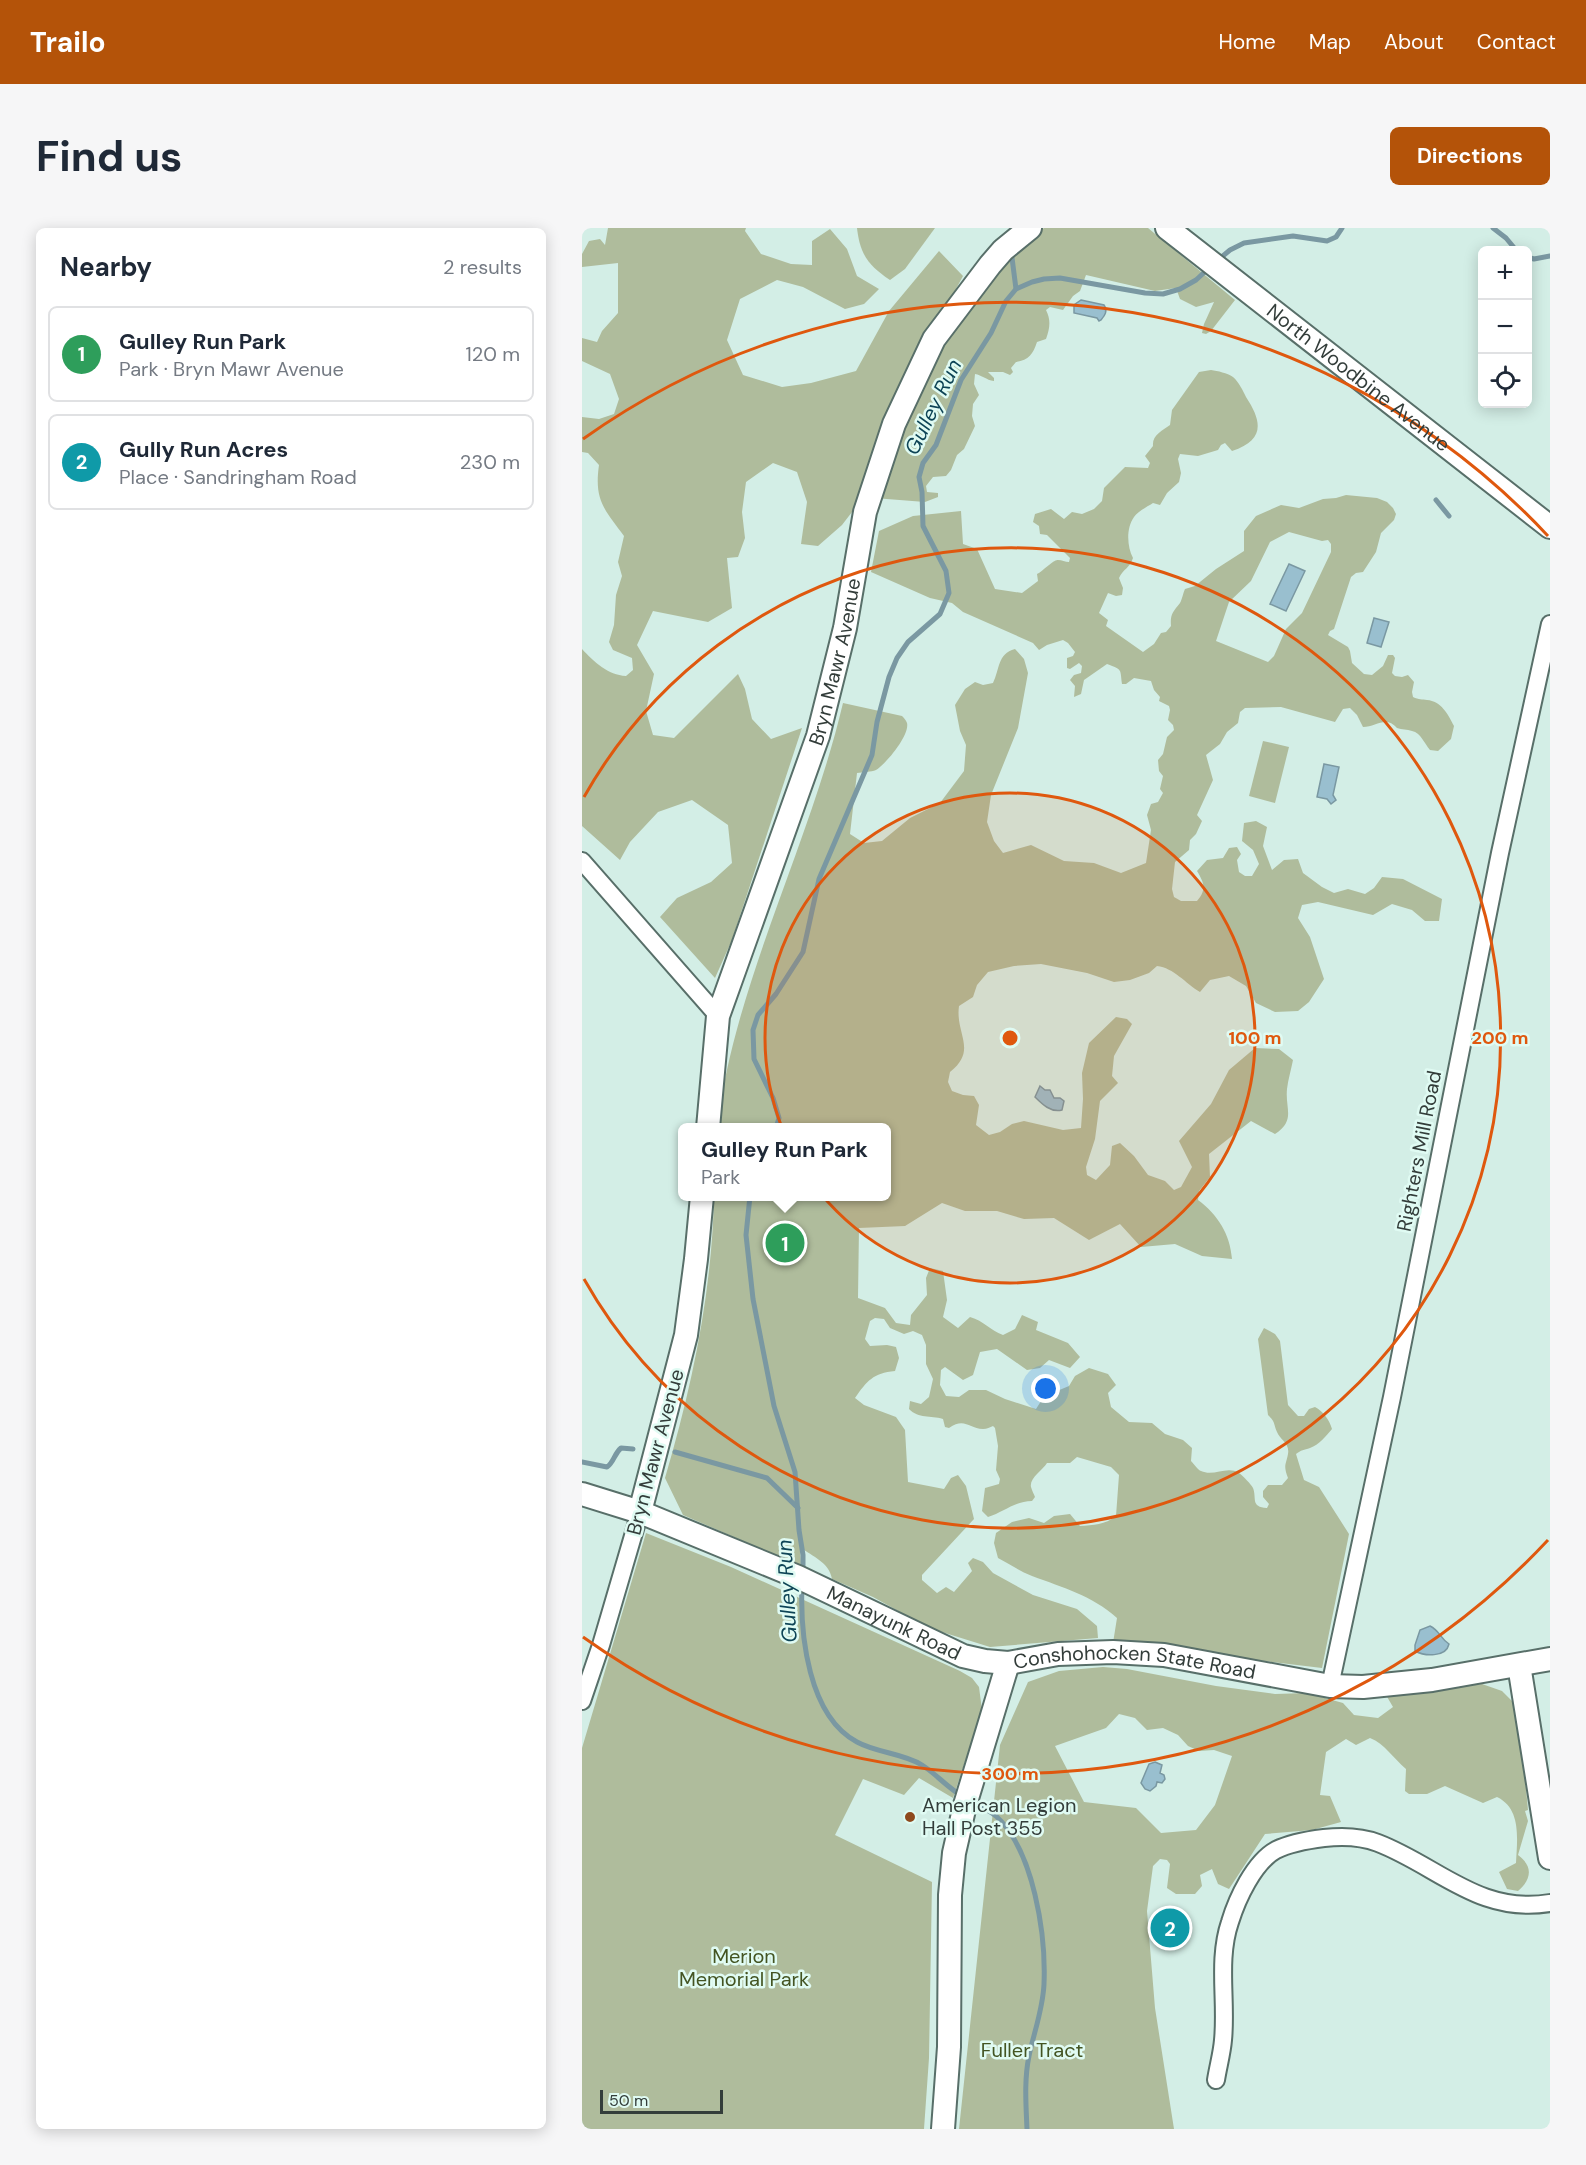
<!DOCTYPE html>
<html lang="en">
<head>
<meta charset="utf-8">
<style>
  body { margin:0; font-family:"DM Sans",sans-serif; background:#f6f6f7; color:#1f2937 }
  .controls { position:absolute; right:18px; top:18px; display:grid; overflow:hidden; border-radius:9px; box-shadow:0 3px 15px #0003 }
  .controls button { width:54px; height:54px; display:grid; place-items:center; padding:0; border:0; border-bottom:2px solid #e0e1e3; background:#fff; color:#1f2937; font:30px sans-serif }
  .scale { position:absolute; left:18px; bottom:15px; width:123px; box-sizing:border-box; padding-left:6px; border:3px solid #333d3a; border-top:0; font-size:16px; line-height:21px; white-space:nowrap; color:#333d3a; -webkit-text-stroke:4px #e0fbf3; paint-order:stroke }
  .you { position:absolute; left:464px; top:1161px; width:21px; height:21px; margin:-15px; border:4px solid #fff; border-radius:50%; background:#1a73e8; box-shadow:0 0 0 9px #1a73e833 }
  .badge { display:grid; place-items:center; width:39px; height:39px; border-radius:50%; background:#b45309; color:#fff; font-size:20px; font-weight:700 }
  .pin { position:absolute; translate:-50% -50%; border:3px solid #fff; box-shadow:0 2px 6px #0006 }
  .popup { position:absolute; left:96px; top:895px; width:213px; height:78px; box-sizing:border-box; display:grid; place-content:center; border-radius:9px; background:#fff; filter:drop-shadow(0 2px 4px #0005); font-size:20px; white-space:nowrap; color:#747a83 }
  .popup b { font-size:22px; color:#1f2937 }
  .popup::after { content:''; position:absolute; left:50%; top:100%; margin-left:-12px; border:12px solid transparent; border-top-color:#fff }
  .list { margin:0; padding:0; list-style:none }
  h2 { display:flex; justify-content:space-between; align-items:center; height:78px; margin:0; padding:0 24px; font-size:26px }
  h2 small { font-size:20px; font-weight:400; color:#747a83 }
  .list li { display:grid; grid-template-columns:39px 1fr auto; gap:18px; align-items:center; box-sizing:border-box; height:96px; margin:0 12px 12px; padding:0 12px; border:2px solid #e0e1e3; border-radius:9px }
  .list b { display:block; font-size:22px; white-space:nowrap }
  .list p { margin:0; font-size:20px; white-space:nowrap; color:#747a83 }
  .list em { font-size:20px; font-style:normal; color:#747a83 }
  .icon { flex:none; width:33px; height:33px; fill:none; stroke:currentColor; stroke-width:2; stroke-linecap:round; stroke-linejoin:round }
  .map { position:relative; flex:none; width:968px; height:1901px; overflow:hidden; border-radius:9px }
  header { display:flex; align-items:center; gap:36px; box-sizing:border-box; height:84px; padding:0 30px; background:#b45309; color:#fff }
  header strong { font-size:28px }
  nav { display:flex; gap:33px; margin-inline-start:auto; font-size:21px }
  .intro { display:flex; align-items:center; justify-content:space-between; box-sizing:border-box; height:144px; padding:0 36px }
  h1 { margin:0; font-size:42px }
  .button { padding:15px 27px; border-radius:9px; background:#b45309; color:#fff; font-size:21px; font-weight:700 }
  main { display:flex; gap:36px; padding:0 36px }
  aside { flex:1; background:#fff; border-radius:9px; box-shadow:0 3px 15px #0003 }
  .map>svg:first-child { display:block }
  .green { fill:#afbc9c; fill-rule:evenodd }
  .water { fill:#99bfcf; stroke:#7a98a2; stroke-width:1.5 }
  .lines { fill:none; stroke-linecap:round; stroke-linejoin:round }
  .stream { stroke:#7a98a2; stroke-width:5 }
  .street-casing { stroke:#586f69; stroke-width:20 }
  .secondary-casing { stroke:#586f69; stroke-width:26 }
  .street { stroke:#fff; stroke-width:16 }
  .secondary { stroke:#fff; stroke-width:22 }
  .ring { fill:none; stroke:#df580e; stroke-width:3 }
  .poi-dot { fill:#8e491d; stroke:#e0fbf3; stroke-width:2 }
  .labels { text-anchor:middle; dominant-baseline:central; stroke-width:5; stroke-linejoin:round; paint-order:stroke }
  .street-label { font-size:20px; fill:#333d3a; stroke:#e0fbf3 }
  .poi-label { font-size:20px; fill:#333d3a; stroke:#e0fbf3; text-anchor:start }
  .park-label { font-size:20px; fill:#435422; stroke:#e0fbf3 }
  .water-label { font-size:21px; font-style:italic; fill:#0e4456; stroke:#e0fbf3 }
  .centre { fill:#df580e; stroke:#e0fbf3; stroke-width:3 }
  .ring-label { font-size:18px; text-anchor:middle; font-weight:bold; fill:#df580e; stroke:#e0fbf3; stroke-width:5; stroke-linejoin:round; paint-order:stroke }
</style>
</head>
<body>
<header>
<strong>Trailo</strong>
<nav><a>Home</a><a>Map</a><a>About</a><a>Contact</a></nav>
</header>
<div class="intro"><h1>Find us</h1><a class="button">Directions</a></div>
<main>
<aside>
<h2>Nearby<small>2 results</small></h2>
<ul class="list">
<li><span class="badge" style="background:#2e9e5b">1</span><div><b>Gulley Run Park</b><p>Park · Bryn Mawr Avenue</p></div><em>120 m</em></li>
<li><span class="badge" style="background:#0f9aa8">2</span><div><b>Gully Run Acres</b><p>Place · Sandringham Road</p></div><em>230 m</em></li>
</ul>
</aside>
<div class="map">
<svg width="968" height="1901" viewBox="0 0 968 1901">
  <rect width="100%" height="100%" fill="#d3eee6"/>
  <g class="green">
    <path d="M 26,0 L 164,0 L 163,3 L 179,26 L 209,36 L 230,37 L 230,13 L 248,1 L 265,21 L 275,48 L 297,61 L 282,76 L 263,81 L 221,59 L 195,52 L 158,71 L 145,112 L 161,147 L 200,159 L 229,155 L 274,143 L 307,83 L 357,23 L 381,48 L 303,192 L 270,284 L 260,297 L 236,318 L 219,316 L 225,274 L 215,244 L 191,235 L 164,254 L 160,284 L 163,310 L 156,329 L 145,330 L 150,380 L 126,394 L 71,383 L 55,417 L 72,446 L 64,483 L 71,507 L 92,510 L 156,446 L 163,461 L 170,491 L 189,511 L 220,500 L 150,712 L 133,750 L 78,689 L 95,670 L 129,654 L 150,635 L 146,597 L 110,572 L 76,584 L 48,614 L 38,632 L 0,598 L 0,421 C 12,434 26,447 44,448 L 51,442 L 50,430 L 31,422 L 27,414 L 32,397 L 34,367 L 40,348 L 36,334 L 42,308 C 22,281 12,272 17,237 L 6,225 L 0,224 L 0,189 L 17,191 L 32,186 L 37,171 L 28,146 L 0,133 L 0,110 L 15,114 L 20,103 L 36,85 L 36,35 L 0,39 L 0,26 L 7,13 L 18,11 L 23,17 Z"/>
    <path d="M 275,0 L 353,0 L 323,41 L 308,52 C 287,38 278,27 275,0 Z"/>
    <path d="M 462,0 L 566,0 L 653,72 L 629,103 L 624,106 L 620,105 L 622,96 L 632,74 L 614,79 L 598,71 L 594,60 L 573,63 L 504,47 L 498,63 L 491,68 L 481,82 L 468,79 L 464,82 C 469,92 468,100 464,111 L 455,114 C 451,126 447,132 434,134 L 429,140 L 431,144 L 428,147 L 421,144 L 406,144 L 412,150 L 412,153 C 404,152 400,147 393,146 L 392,156 L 397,167 L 391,176 L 390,188 L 393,198 L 382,221 L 375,227 L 369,242 L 364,248 L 351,249 L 344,258 L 345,264 L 356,265 L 356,269 L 343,274 L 292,270 C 330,174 376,62 462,0 Z"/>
    <path d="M 629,142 C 636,143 645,145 651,149 C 657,154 661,163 664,169 C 681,195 682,212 650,223 L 643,215 L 639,217 L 636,222 L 616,228 L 598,226 L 596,231 L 599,245 L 597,254 L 585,265 L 578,277 L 571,275 C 565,279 556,283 552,289 C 544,300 545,319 551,330 C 548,340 541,341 537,350 L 541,360 L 540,367 L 534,368 L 526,365 L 517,385 L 526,392 L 524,398 L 561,424 L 572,416 L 579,405 L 584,404 L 589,398 C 588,386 591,384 598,375 C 600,372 601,365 603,361 L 613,358 L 634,341 L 662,323 L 662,303 L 674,288 L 699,277 L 717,280 L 741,271 L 754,270 L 764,267 L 795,270 L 805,274 L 811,280 L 814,286 L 812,292 L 799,305 L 794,324 L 781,344 L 774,345 L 769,349 L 752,401 L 748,403 L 746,407 L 766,419 L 768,423 L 770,435 L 782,446 L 790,447 L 801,438 L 806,427 L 811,427 L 813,430 L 810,445 L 813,448 L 820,449 L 826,447 L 832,454 L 830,464 L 831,469 C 837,472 840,471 845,472 C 859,473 866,486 872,498 L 869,511 L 856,523 L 848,522 C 842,515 839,505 830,503 C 825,501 820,502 815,500 C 804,487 794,499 781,499 L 775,487 L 768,480 L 761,481 L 753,494 L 699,479 L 663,480 L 658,484 L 656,495 L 645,504 L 638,516 L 624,527 L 631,552 L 615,587 L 620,593 L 614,606 L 608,612 L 607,622 L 593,634 L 590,661 L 592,669 L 599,673 L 615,673 C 625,661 622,655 615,643 L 625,632 L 641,630 L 647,620 L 655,619 L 659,626 L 655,632 L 657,644 L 663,648 L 670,648 L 677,636 L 671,622 L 660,613 L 662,595 L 674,593 L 685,599 L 681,618 L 690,642 L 702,632 L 716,631 L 721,645 L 740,659 L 752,665 L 766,661 L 783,666 L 792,660 L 800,649 L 821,651 L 860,671 L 857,693 L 843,693 L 830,682 L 810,676 L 791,687 L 736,674 L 720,677 L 716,690 L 728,709 L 742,751 L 727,774 L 716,783 L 693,784 L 674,775 L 664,758 L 647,748 L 628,752 L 618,764 C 603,755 592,740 575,738 L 567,745 L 548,752 L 532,754 L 505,745 L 459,736 L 432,738 L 406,744 L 395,757 L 391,769 L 377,778 C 373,806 396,822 368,844 L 366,854 L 370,863 L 381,867 L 392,868 L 397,877 L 394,897 L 407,907 L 418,904 L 430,896 L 442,893 L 481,902 L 499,900 L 501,871 L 500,845 L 507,815 L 534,789 L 545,791 L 550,796 L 532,828 L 530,848 L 536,855 L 518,873 L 513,911 L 504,939 L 505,947 L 514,952 L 528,937 L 530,918 L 538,915 L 552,928 L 566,947 L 583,953 L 592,962 L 599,959 L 610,939 L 597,913 L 629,876 L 647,842 L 673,820 L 697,821 L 711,832 C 709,842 706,852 705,861 C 703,881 714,892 693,906 L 669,893 L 627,926 L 628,949 L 617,963 L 616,972 C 636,987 648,1006 650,1031 L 620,1028 L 593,1016 L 559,1019 L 538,996 L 507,1012 L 472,990 L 442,991 L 415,983 L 383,983 L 360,975 L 323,998 L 277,1000 L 276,1070 L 303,1080 L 314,1095 L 328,1097 L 329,1087 L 345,1067 L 344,1050 L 348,1040 L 361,1043 L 365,1072 L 361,1089 L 376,1100 L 388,1089 C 402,1093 408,1102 421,1107 L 433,1101 L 440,1087 L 456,1094 L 454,1102 L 486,1115 L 498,1129 L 488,1140 L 467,1132 L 458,1140 L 445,1142 L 415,1121 L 398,1124 L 391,1147 L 381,1152 L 363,1139 L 359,1142 L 358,1157 L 364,1168 L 377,1169 L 387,1162 L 404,1162 L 423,1171 L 454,1181 L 461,1170 L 463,1162 L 475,1163 L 487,1158 L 493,1148 L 507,1140 L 526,1146 L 534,1157 L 526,1165 L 529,1179 L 547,1194 L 570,1195 L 583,1206 L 601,1212 L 610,1220 L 609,1233 C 612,1236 616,1242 619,1243 C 632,1249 645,1237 657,1245 C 661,1248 669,1256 671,1260 C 675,1270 668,1279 685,1280 L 687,1276 L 681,1269 L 681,1263 L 686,1257 L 700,1257 L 706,1250 C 701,1237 704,1237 706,1226 C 708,1215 698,1212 695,1204 C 691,1195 694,1195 686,1187 L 676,1111 L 682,1100 L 693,1106 L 698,1113 L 706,1177 L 716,1188 L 722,1188 L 727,1181 L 733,1179 C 741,1183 748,1193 750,1201 C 744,1208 737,1217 728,1220 C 722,1222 719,1222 714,1226 L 722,1252 L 737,1259 L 767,1306 L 740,1440 L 531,1415 L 535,1390 C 509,1367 482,1360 450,1348 C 438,1343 427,1336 416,1330 L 412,1315 L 414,1305 L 430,1294 L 447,1290 L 462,1295 L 472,1288 L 488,1286 L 498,1298 C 511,1297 523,1297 534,1288 L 537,1247 L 529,1239 L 495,1229 L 488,1235 L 465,1235 C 461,1242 447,1250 449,1259 C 450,1263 452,1266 453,1269 L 450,1273 C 433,1273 422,1284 406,1289 L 400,1283 L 403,1260 L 417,1256 L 418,1251 L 414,1242 L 416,1218 L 413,1200 L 411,1198 C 408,1199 405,1201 401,1201 C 387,1201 383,1189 367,1200 L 363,1199 L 361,1191 C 348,1187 337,1191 327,1181 L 328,1173 L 339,1176 L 347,1169 L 351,1151 L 344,1136 L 344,1117 L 340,1107 L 331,1103 L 322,1106 L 308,1100 L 302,1091 L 293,1090 L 288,1093 L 283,1111 L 288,1118 L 305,1117 L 314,1119 L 317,1130 L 313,1143 C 291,1145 285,1153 273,1170 L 282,1177 L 314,1189 L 323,1202 L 326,1254 L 362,1261 L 369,1250 L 376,1247 L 384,1258 L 392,1291 L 340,1347 L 340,1352 L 355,1365 L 364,1359 L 372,1364 L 390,1343 L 386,1335 L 391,1330 L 401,1334 L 411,1345 L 451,1367 L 495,1381 L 515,1398 L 516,1410 L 408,1419 L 347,1400 L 291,1369 L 250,1351 C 247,1334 231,1329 218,1319 L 219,1338 L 101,1287 L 83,1250 C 110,1159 130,1064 132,969 L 305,968 L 305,900 L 135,899 C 154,751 227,619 261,475 L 320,488 C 322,490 324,492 325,495 C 328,507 304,536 294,542 C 289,544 281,544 275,545 L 268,606 L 282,615 L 300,613 L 328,590 L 358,575 L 382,543 L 384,517 L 378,503 L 373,477 L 383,461 L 393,454 L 401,457 L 411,455 C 418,441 415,426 433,421 L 442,431 L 446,445 L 436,500 L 409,567 L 405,594 L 412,613 L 421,625 L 449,617 L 482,633 L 512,635 L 539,645 L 564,635 L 569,602 L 565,587 L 569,576 L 576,574 L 581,565 L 578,561 L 581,548 L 577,543 L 576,532 L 581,526 L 585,509 L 592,502 L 591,497 L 586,492 L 588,482 L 587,478 L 577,473 L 578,469 L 572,462 L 569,453 L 552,450 L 544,456 L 540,456 C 538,441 541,442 525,436 L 502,452 L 499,466 L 492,469 L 493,458 L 488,452 L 492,447 L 499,445 L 500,438 L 497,435 L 488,441 L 485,440 L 485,430 L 491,428 L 493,424 L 486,415 L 481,412 L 465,417 L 457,422 L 451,415 L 381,384 L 370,375 L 348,370 L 289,344 L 297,303 L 331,288 L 379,283 L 381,316 L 395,321 L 413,361 L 440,365 L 456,353 L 455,346 C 461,343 472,331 476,332 C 480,332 483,334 487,334 L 488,330 L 465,307 L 458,306 L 457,298 L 451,294 L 453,286 L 469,281 L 482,291 L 490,284 L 500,286 L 512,281 L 520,273 L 522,260 L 543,239 L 566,240 L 568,235 L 563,228 L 571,218 C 570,207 580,203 588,197 L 590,182 L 617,144 ZM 707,304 L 740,313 L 746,312 L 749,316 L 749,324 L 720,385 L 704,401 L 692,428 L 686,434 L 634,413 L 647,374 L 669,353 L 688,314 Z"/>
    <polygon points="681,513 707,519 693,575 667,568"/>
    <polygon points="64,1305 149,1339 378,1443 390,1450 397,1459 400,1482 371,1570 337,1550 322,1567 281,1551 253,1607 350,1654 347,1830 342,1901 0,1901 0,1520"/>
    <path d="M 521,1439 L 545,1441 L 634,1458 L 693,1466 L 725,1465 L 761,1475 L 772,1487 L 796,1490 L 811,1479 L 804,1467 L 900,1456 L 920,1463 L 930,1473 L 935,1486 L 939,1506 L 946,1582 L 943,1583 L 946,1593 L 936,1627 C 951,1638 950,1651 936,1663 L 925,1661 L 917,1644 L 934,1635 C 935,1612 940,1581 915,1569 L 901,1575 L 863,1558 L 845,1566 L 827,1566 L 823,1563 L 824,1541 C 811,1530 803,1516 788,1510 L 774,1517 L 764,1511 L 744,1524 L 738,1567 L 748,1568 L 759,1594 L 730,1602 L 683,1606 L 647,1661 L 636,1656 L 630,1641 L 618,1647 L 620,1658 L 613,1666 L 594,1666 L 585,1660 L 588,1636 L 585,1632 L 578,1631 L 571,1638 L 565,1683 L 573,1780 L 592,1901 L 377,1901 L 418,1517 L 446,1454 L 477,1443 ZM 537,1486 L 553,1490 L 565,1502 L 581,1500 L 596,1507 L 606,1518 L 617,1523 L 632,1522 L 650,1528 L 633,1577 L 614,1602 L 579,1605 L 554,1580 L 502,1574 L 473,1518 L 524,1500 Z"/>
  </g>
  <g class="water">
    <path d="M 499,72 L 522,77 C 526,83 523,87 519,92 L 517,93 L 515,90 L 492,85 L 492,77 Z"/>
    <polygon points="707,336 723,343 704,383 688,376"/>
    <polygon points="792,390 807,394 799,419 785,415"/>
    <polygon points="742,536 757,539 751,567 754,572 749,576 745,571 735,569"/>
    <path d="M 458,858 L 463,862 L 468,862 L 472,870 L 478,870 L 482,873 L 480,882 C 469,885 460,876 453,869 Z"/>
    <path d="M 848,1398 C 858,1403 857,1409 867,1416 C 864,1430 842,1428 833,1423 L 833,1417 L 838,1402 Z"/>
    <polygon points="573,1534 580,1537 578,1545 582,1547 583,1551 580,1555 575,1554 574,1558 568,1563 563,1561 559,1555 567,1536"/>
  </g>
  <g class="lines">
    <g class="stream">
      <polyline points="911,0 924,10 934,22"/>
      <polyline points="429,22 434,61"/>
      <polyline points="945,29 952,31 968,28"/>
      <polyline points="636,32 648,22 662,15 711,8 745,13 754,9 760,0"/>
      <polyline points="854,272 867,288"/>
      <polyline points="194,900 197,890 191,870 172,831 171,802 176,787 194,766 221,724 237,651 290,527 295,494 307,449 315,430 326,414 358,386 367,365 364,343 341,298 340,264 337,249 341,235 354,217 379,152 409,105 424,73 434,61 450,54 462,51 478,50 563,65 581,66 598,61 614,52 627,40"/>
      <polyline points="168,968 164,1007 171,1071 192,1178 213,1244 217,1302 221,1327 221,1344"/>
      <polyline points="93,1224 185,1250 216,1280"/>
      <path d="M 0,1234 L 25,1239 C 32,1234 32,1226 39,1220 L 51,1221"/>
      <path d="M 220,1357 C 218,1406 226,1488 275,1514 C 295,1525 321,1525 340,1537 C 354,1546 365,1559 380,1568"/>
      <path d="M 390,1574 C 398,1578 407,1582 414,1588 C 452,1623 464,1707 462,1756 C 461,1781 452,1804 447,1828 C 442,1852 444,1877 445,1901"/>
    </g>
    <g class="street-casing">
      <g id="street">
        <polyline points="0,633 136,788"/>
        <polyline points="748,1458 810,1169 918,625 968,396"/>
        <polyline points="0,1473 19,1417 58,1284"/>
        <path d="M 634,1852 C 636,1839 640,1825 641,1812 C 645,1773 635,1732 648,1694 C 655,1671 672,1634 694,1622 C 708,1615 726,1612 742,1610 C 760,1608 778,1608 796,1615 C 856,1638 897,1687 968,1675"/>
      </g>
    </g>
    <g class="secondary-casing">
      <g id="secondary">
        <path id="s1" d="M 585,0 L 968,299"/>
        <path id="s2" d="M 126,900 L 136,788 L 236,508 L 263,400 L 283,284 L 312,196 L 352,111 L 408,37 L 421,22 L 448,0"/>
        <path id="s3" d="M 0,1266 L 58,1284 L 216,1349 L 381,1428 L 403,1433 L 426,1435 L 476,1426 L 531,1424 L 582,1427 L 748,1458 L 781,1459 L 850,1452 L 968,1431"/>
        <polyline points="58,1284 104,1107 114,1031 120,968"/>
        <polyline points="937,1437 968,1630"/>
        <polyline points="361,1901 367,1819 368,1667 372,1625 383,1577 426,1435"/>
      </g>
    </g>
    <use href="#street" class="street"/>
    <use href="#secondary" class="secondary"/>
  </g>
  <circle cx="428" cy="810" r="245" fill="#df580e" fill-opacity=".12"/>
  <g class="ring">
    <circle cx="428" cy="810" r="245"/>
    <path d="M2 569A490 490 0 1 1 2 1051"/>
    <path d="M966 1312A736 736 0 0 1 1 1409M1 211A736 736 0 0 1 966 308"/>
  </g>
  <circle class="poi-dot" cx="328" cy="1589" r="6"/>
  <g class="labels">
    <g class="street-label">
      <text stroke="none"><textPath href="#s1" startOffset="243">North Woodbine Avenue</textPath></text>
      <text stroke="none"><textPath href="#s2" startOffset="486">Bryn Mawr Avenue</textPath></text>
      <text transform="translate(837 923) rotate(-79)">Righters Mill Road</text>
      <text transform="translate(73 1224) rotate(-75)">Bryn Mawr Avenue</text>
      <text stroke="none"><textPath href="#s3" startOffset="338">Manayunk Road</textPath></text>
      <text stroke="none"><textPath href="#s3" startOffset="588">Conshohocken State Road</textPath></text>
    </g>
    <g class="poi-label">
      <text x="340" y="1577">American Legion<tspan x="340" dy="23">Hall Post 355</tspan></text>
    </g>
    <g class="park-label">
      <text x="162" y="1728">Merion<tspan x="162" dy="23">Memorial Park</tspan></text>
      <text x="450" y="1822">Fuller Tract</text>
    </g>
    <g class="water-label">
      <text transform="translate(351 179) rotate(-64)">Gulley Run</text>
      <text transform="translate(205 1363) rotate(-93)">Gulley Run</text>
    </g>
  </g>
  <circle cx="428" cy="810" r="9" class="centre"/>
  <g class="ring-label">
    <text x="673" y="816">100 m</text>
    <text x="918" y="816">200 m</text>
    <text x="428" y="1552">300 m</text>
  </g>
</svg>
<div class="controls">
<button>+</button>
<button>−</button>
<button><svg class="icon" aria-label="locate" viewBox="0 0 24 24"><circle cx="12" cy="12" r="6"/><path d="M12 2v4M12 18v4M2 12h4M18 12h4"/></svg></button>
</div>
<div class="scale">50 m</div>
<div class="you"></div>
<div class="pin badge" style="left:203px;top:1015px;background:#2e9e5b">1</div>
<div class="popup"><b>Gulley Run Park</b>Park</div>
<div class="pin badge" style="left:588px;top:1700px;background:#0f9aa8">2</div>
</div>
</main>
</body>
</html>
